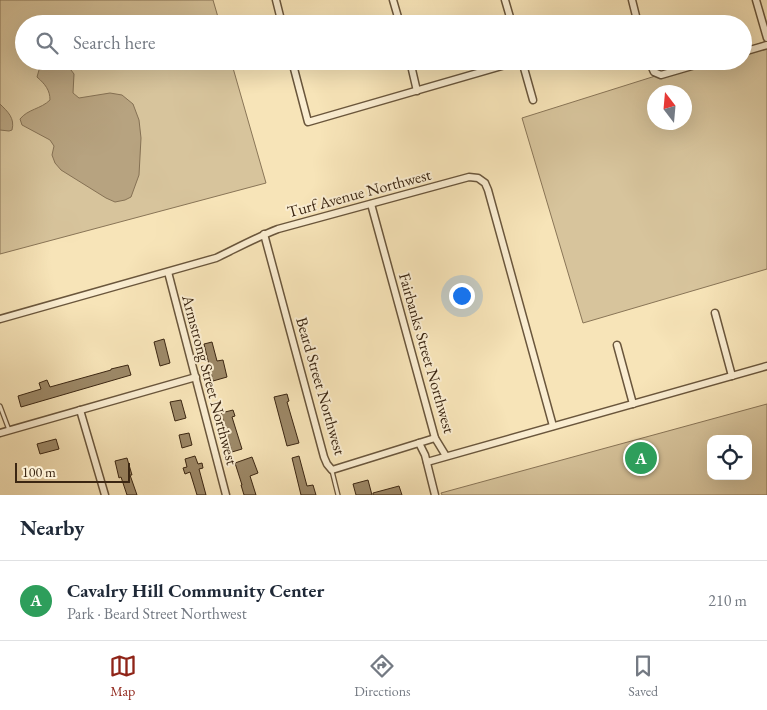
<!DOCTYPE html>
<html lang="en">
<head>
<meta charset="utf-8">
<style>
  body { margin:0; font-family:"EB Garamond",serif; background:#f2f2f3; color:#1f2937 }
  .controls { position:absolute; right:15px; bottom:15px; display:grid; overflow:hidden; border-radius:10px; box-shadow:0 5px 20px #0002 }
  .controls button { width:45px; height:45px; display:grid; place-items:center; padding:0; border:0; border-bottom:1px solid #e0e1e3; background:#fff; color:#1f2937; font:25px sans-serif }
  .compass { position:absolute; left:647px; top:85px; width:45px; height:45px; border-radius:50%; background:#fff; box-shadow:0 5px 20px #0002; rotate:344deg }
  .scale { position:absolute; left:15px; bottom:12px; width:115px; box-sizing:border-box; padding-left:5px; border:2px solid #3b2612; border-top:0; font-size:14px; line-height:18px; white-space:nowrap; color:#3b2612; -webkit-text-stroke:4px #faedd1; paint-order:stroke }
  .you { position:absolute; left:461px; top:295px; width:18px; height:18px; margin:-12px; border:4px solid #fff; border-radius:50%; background:#1a73e8; box-shadow:0 0 0 8px #1a73e833 }
  .badge { display:grid; place-items:center; width:32px; height:32px; border-radius:50%; background:#8f2418; color:#fff; font-size:16px; font-weight:700 }
  .pin { position:absolute; translate:-50% -50%; border:2px solid #fff; box-shadow:0 1px 5px #0006 }
  .list { margin:0; padding:0; list-style:none }
  h2 { display:flex; justify-content:space-between; align-items:center; height:65px; margin:0; padding:0 20px; font-size:21px }
  h2 small { font-size:16px; font-weight:400; color:#747a83 }
  .list li { display:grid; grid-template-columns:32px 1fr auto; gap:15px; align-items:center; box-sizing:border-box; height:80px; padding:0 20px; border-top:1px solid #e0e1e3 }
  .list b { display:block; font-size:19px; white-space:nowrap }
  .list p { margin:0; font-size:16px; white-space:nowrap; color:#747a83 }
  .list em { font-size:16px; font-style:normal; color:#747a83 }
  .icon { flex:none; width:28px; height:28px; fill:none; stroke:currentColor; stroke-width:2; stroke-linecap:round; stroke-linejoin:round }
  .map { position:relative; flex:none; width:767px; height:495px; overflow:hidden }
  .search { position:absolute; background:#fff; box-shadow:0 5px 20px #0002; left:15px; right:15px; top:15px; height:55px; display:flex; align-items:center; gap:12px; box-sizing:border-box; padding:0 18px; border-radius:28px; color:#747a83; font-size:19px }
  .sheet { height:145px; background:#fff }
  nav { display:flex; justify-content:space-around; align-items:center; box-sizing:border-box; height:70px; border-top:1px solid #e0e1e3; background:#fff; font-size:14px; color:#747a83 }
  nav a { display:grid; justify-items:center; gap:2px }
  nav .on { color:#8f2418 }
  .map>svg:first-child { display:block }
  .green { fill:#d7c49c; stroke:#897557; fill-rule:evenodd }
  .water { fill:#b7a380; stroke:#857154 }
  .building { fill:#9d8968; stroke:#3b2612 }
  .lines { fill:none; stroke-linecap:round; stroke-linejoin:round }
  .lane-casing { stroke:#6a563c; stroke-width:5.5 }
  .street-casing { stroke:#6a563c; stroke-width:9 }
  .lane { stroke:#faedd1; stroke-width:3 }
  .street { stroke:#faedd1; stroke-width:6 }
  .labels { text-anchor:middle; dominant-baseline:central; stroke-width:4; stroke-linejoin:round; paint-order:stroke }
  .street-label { font-size:16px; fill:#3b2612; stroke:#faedd1 }
</style>
</head>
<body>
<div class="map">
<svg width="767" height="495" viewBox="0 0 767 495">
  <rect width="100%" height="100%" fill="#f7e4b8"/>
  <filter id="stains"><feTurbulence type="fractalNoise" baseFrequency=".004" numOctaves="4"/><feColorMatrix values="0 0 0 0 .2 0 0 0 0 .09 0 0 0 0 .02 0 0 0 .5 -.17"/></filter>
  <radialGradient id="worn" r=".72"><stop offset=".6" stop-color="#630" stop-opacity="0"/><stop offset="1" stop-color="#630" stop-opacity=".3"/></radialGradient>
  <g class="green">
    <polygon points="0,0 213,0 220,24 24,24 24,61 231,61 266,183 0,254"/>
    <path d="M 767,41 L 767,269 L 583,323 L 522,118 L 703,61 L 743,61 L 743,49 ZM 654,92 L 684,92 L 684,122 L 654,122 Z"/>
    <path d="M 767,404 L 767,495 L 442,495 L 441,493 ZM 711,439 L 748,439 L 748,476 L 711,476 Z"/>
  </g>
  <g class="water">
    <path d="M 43,61 L 67,61 L 68,66 L 74,74 L 73,93 L 79,98 L 110,93 L 122,95 L 133,104 L 139,120 L 141,138 L 139,175 L 131,197 L 125,200 L 115,202 L 106,198 L 61,170 L 55,163 L 52,155 L 54,146 L 50,140 L 22,125 L 20,119 C 28,109 41,109 50,100 C 50,90 45,84 37,77 L 39,70 Z"/>
    <path d="M 0,104 C 8,112 15,118 12,130 L 9,131 L 0,130 Z"/>
  </g>
  <g class="building">
    <polygon points="164,339 170,363 160,366 154,342"/>
    <polygon points="212,342 217,361 223,360 227,377 213,381 204,344"/>
    <polygon points="128,365 131,375 21,407 18,396 41,389 39,383 47,380 50,387 111,370 111,369"/>
    <polygon points="287,394 289,401 287,402 299,443 287,446 274,397"/>
    <polygon points="181,400 186,418 175,421 170,402"/>
    <polygon points="233,410 235,416 232,417 242,449 232,452 221,413"/>
    <polygon points="189,433 192,445 182,448 179,435"/>
    <polygon points="56,439 59,449 40,454 37,444"/>
    <polygon points="195,456 198,464 202,463 203,468 199,469 206,495 197,495 190,472 185,474 183,468 187,467 185,459"/>
    <polygon points="299,456 307,486 313,485 316,495 301,495 292,458"/>
    <polygon points="252,457 258,473 250,476 256,495 244,495 241,485 242,485 235,463"/>
    <polygon points="127,458 132,475 130,475 137,495 127,495 121,477 119,478 115,461"/>
    <polygon points="368,480 372,495 356,495 353,484"/>
    <polygon points="399,486 402,495 373,495 373,493"/>
  </g>
  <g class="lines">
    <g class="lane-casing">
      <g id="lane">
        <polyline points="0,406 9,430"/>
        <polyline points="332,471 338,495"/>
      </g>
    </g>
    <g class="street-casing">
      <g id="street">
        <polyline points="276,0 282,24"/>
        <polyline points="393,0 400,24"/>
        <polyline points="505,0 512,24"/>
        <polyline points="632,0 638,24"/>
        <polyline points="756,0 767,38"/>
        <polyline points="743,52 767,45"/>
        <polyline points="292,61 308,122 519,61"/>
        <polyline points="410,61 417,91"/>
        <polyline points="522,61 533,100"/>
        <polyline points="649,61 654,72 661,75 709,61"/>
        <polyline points="371,204 435,438 446,456"/>
        <polyline points="264,234 324,457 327,464 332,470 435,438"/>
        <polyline points="168,272 226,495"/>
        <polyline points="715,313 732,376"/>
        <path d="M 0,319 L 216,258 C 237,248 257,237 278,229 L 469,177 L 478,178 L 485,183 L 488,190 L 553,426"/>
        <polyline points="617,345 633,404"/>
        <polyline points="80,410 105,495"/>
        <polyline points="0,433 196,377"/>
        <polyline points="419,443 425,455 435,495"/>
        <polyline points="427,462 767,366"/>
      </g>
    </g>
    <use href="#lane" class="lane"/>
    <use href="#street" class="street"/>
  </g>
  <g class="labels">
    <g class="street-label">
      <text transform="translate(359 193) rotate(-15)">Turf Avenue Northwest</text>
      <text transform="translate(427 353) rotate(74)">Fairbanks Street Northwest</text>
      <text transform="translate(210 380) rotate(75)">Armstrong Street Northwest</text>
      <text transform="translate(321 386) rotate(74)">Beard Street Northwest</text>
    </g>
  </g>
  <rect width="100%" height="100%" filter="url(#stains)"/>
  <rect width="100%" height="100%" fill="url(#worn)"/>
</svg>
<div class="controls">
<button><svg class="icon" aria-label="locate" viewBox="0 0 24 24"><circle cx="12" cy="12" r="6"/><path d="M12 2v4M12 18v4M2 12h4M18 12h4"/></svg></button>
</div>
<svg class="compass" viewBox="-18 -18 36 36"><path d="M0-13l5 13h-10z" fill="#e53935"/><path d="M0 13l5-13h-10z" fill="#747a83"/></svg>
<div class="scale">100 m</div>
<div class="you"></div>
<div class="pin badge" style="left:641px;top:458px;background:#2e9e5b">A</div>
<div class="search"><svg class="icon" aria-label="search" viewBox="0 0 24 24"><circle cx="10" cy="10" r="6"/><path d="M15 15l6 6"/></svg>Search here</div>
</div>
<section class="sheet">
<h2>Nearby<small></small></h2>
<ul class="list">
<li><span class="badge" style="background:#2e9e5b">A</span><div><b>Cavalry Hill Community Center</b><p>Park · Beard Street Northwest</p></div><em>210 m</em></li>
</ul>
</section>
<nav>
<a class="on"><svg class="icon" aria-label="map" viewBox="0 0 24 24"><path d="M3 6l6-2 6 2 6-2v14l-6 2-6-2-6 2zM9 4v14M15 6v14"/></svg>Map</a>
<a><svg class="icon" aria-label="directions" viewBox="0 0 24 24"><path d="M12 3l9 9-9 9-9-9zM9 14v-3h6M13 9l2 2-2 2"/></svg>Directions</a>
<a><svg class="icon" aria-label="saved" viewBox="0 0 24 24"><path d="M7 4h10v16l-5-4-5 4z"/></svg>Saved</a>
</nav>
</body>
</html>
